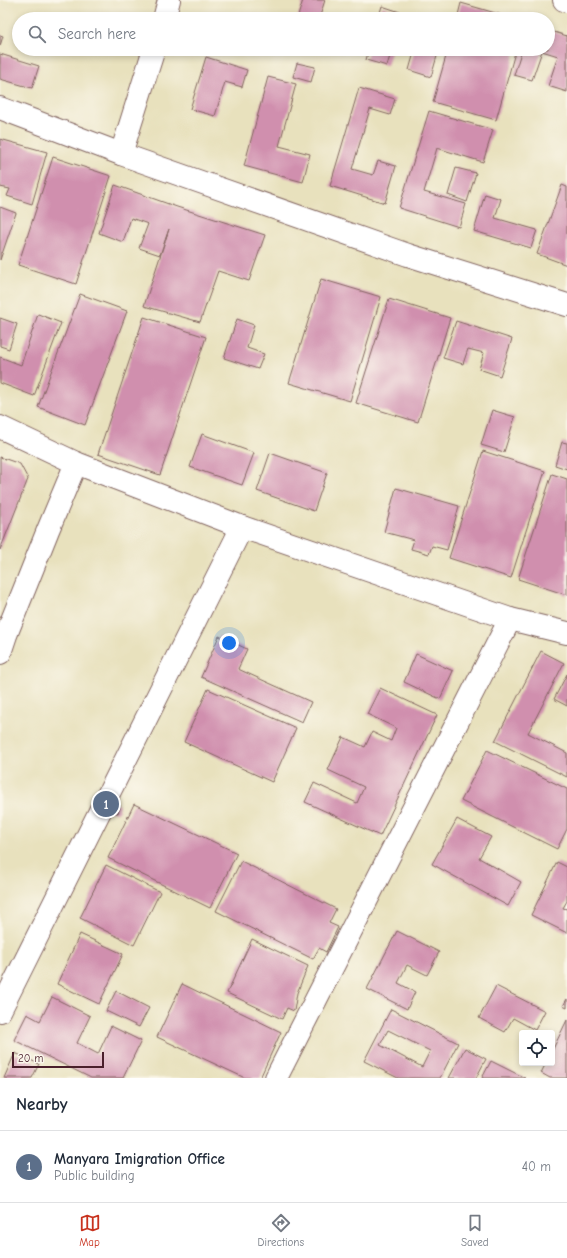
<!DOCTYPE html>
<html lang="en">
<head>
<meta charset="utf-8">
<style>
  body { margin:0; font-family:"Comic Neue",sans-serif; background:#f2f2f3; color:#1f2937 }
  .controls { position:absolute; right:12px; bottom:12px; display:grid; overflow:hidden; border-radius:4px; box-shadow:0 2px 6px #0003 }
  .controls button { width:36px; height:36px; display:grid; place-items:center; padding:0; border:0; border-bottom:1px solid #e0e1e3; background:#fff; color:#1f2937; font:20px sans-serif }
  .scale { position:absolute; left:12px; bottom:10px; width:92px; box-sizing:border-box; padding-left:4px; border:2px solid #4a1f2b; border-top:0; font-size:11px; line-height:14px; white-space:nowrap; color:#4a1f2b; -webkit-text-stroke:3px #fbf7ec; paint-order:stroke }
  .you { position:absolute; left:229px; top:643px; width:14px; height:14px; margin:-10px; border:3px solid #fff; border-radius:50%; background:#1a73e8; box-shadow:0 0 0 6px #1a73e833 }
  .badge { display:grid; place-items:center; width:26px; height:26px; border-radius:50%; background:#c8321e; color:#fff; font-size:13px; font-weight:700 }
  .pin { position:absolute; translate:-50% -50%; border:2px solid #fff; box-shadow:0 1px 4px #0006 }
  .list { margin:0; padding:0; list-style:none }
  h2 { display:flex; justify-content:space-between; align-items:center; height:52px; margin:0; padding:0 16px; font-size:17px }
  h2 small { font-size:13px; font-weight:400; color:#747a83 }
  .list li { display:grid; grid-template-columns:26px 1fr auto; gap:12px; align-items:center; box-sizing:border-box; height:72px; padding:0 16px; border-top:1px solid #e0e1e3 }
  .list b { display:block; font-size:15px; white-space:nowrap }
  .list p { margin:0; font-size:13px; white-space:nowrap; color:#747a83 }
  .list em { font-size:13px; font-style:normal; color:#747a83 }
  .icon { flex:none; width:22px; height:22px; fill:none; stroke:currentColor; stroke-width:2; stroke-linecap:round; stroke-linejoin:round }
  .map { position:relative; flex:none; width:567px; height:1078px; overflow:hidden }
  .search { position:absolute; background:#fff; box-shadow:0 2px 6px #0003; left:12px; right:12px; top:12px; height:44px; display:flex; align-items:center; gap:10px; box-sizing:border-box; padding:0 14px; border-radius:22px; color:#747a83; font-size:15px }
  .sheet { height:124px; background:#fff }
  nav { display:flex; justify-content:space-around; align-items:center; box-sizing:border-box; height:56px; border-top:1px solid #e0e1e3; background:#fff; font-size:11px; color:#747a83 }
  nav a { display:grid; justify-items:center; gap:2px }
  nav .on { color:#c8321e }
  .map>svg:first-child { display:block }
  .building { fill:#d08fae; fill-rule:evenodd }
  .lines { fill:none; stroke-linecap:round; stroke-linejoin:round }
  .minor-casing { stroke:#81635e; stroke-width:24 }
  .minor { stroke:#fff; stroke-width:22 }
</style>
</head>
<body>
<div class="map">
<svg width="567" height="1078" viewBox="0 0 567 1078">
  <rect width="100%" height="100%" fill="#fbf7ec"/>
  <filter id="ink" filterUnits="userSpaceOnUse"><feTurbulence type="fractalNoise" baseFrequency=".025" numOctaves="2"/><feDisplacementMap in="SourceGraphic" scale="8" xChannelSelector="R" yChannelSelector="G"/><feConvolveMatrix kernelMatrix="1 2 1 2 8 2 1 2 1" color-interpolation-filters="sRGB"/></filter>
  <filter id="wash" filterUnits="userSpaceOnUse"><feTurbulence type="fractalNoise" baseFrequency=".012" numOctaves="4" result="noise"/><feDisplacementMap in="SourceGraphic" scale="16" xChannelSelector="R" yChannelSelector="G"/><feGaussianBlur stdDeviation="0.9" result="paint"/><feColorMatrix in="noise" values="0 0 0 0 0 0 0 0 0 0 0 0 0 0 0 0 0 1.4 0 .05"/><feComposite in="paint" operator="in"/></filter>
  <g filter="url(#wash)">
    <rect width="100%" height="100%" fill="#e8e1bd"/>
    <g id="blocks">
      <g class="building">
        <polygon points="303,0 325,0 319,19 297,19"/>
        <polygon points="461,3 516,19 457,19"/>
        <polygon points="382,6 403,13 401,19 378,19"/>
        <polygon points="548,30 567,36 567,92 548,86 558,56 542,51 532,80 514,75 522,49 548,49"/>
        <polygon points="0,35 3,36 0,46"/>
        <polygon points="369,49 392,49 387,66 366,60"/>
        <polygon points="415,49 439,49 431,77 409,70"/>
        <polygon points="448,49 516,49 496,120 433,102"/>
        <polygon points="0,54 39,66 32,88 0,79"/>
        <polygon points="206,57 247,70 242,87 225,82 215,116 190,109"/>
        <polygon points="297,63 315,67 311,82 293,77"/>
        <polygon points="268,77 296,84 279,146 310,154 303,182 244,166"/>
        <polygon points="359,88 395,99 390,115 370,109 352,169 373,175 378,161 396,166 385,203 330,186"/>
        <polygon points="429,111 493,130 483,162 437,148 424,192 466,204 459,227 399,208"/>
        <polygon points="0,139 47,152 32,204 7,196 10,189 0,187"/>
        <polygon points="53,157 111,176 76,284 18,265"/>
        <polygon points="456,168 476,173 467,202 448,195"/>
        <polygon points="115,185 177,207 265,235 249,281 218,271 200,322 144,306 169,229 160,255 139,248 148,224 131,218 123,242 99,233"/>
        <polygon points="562,185 567,187 567,265 537,254"/>
        <polygon points="485,194 501,199 495,218 537,230 531,248 474,231"/>
        <polygon points="0,207 16,213 0,260"/>
        <polygon points="321,279 381,297 350,401 289,383"/>
        <polygon points="80,294 127,311 85,425 38,407"/>
        <polygon points="389,299 450,318 418,422 356,403"/>
        <polygon points="38,314 61,323 34,396 0,383 0,357 21,365"/>
        <polygon points="144,317 206,337 160,475 98,454"/>
        <polygon points="0,318 17,324 9,349 0,346"/>
        <polygon points="237,319 254,325 247,348 264,354 258,369 224,358"/>
        <polygon points="456,321 512,339 500,376 479,369 484,353 468,349 463,364 443,358"/>
        <polygon points="492,410 515,417 504,452 481,445"/>
        <polygon points="202,434 254,453 242,485 190,467"/>
        <polygon points="562,442 567,443 567,469 555,465"/>
        <polygon points="483,451 545,471 511,578 449,558"/>
        <polygon points="270,453 327,473 314,511 257,491"/>
        <polygon points="0,457 20,464 28,479 0,550"/>
        <polygon points="552,474 567,479 567,595 518,579"/>
        <polygon points="396,488 459,506 447,550 432,546 429,554 411,549 414,540 384,532"/>
        <polygon points="219,636 247,649 238,669 311,702 302,722 201,677"/>
        <polygon points="541,651 564,663 528,733 567,753 567,777 495,741"/>
        <polygon points="416,654 453,671 440,699 404,682"/>
        <polygon points="567,674 567,706 554,699"/>
        <polygon points="380,688 437,715 380,836 305,802 314,783 357,803 364,787 328,770 343,737 365,747 372,732 391,741 396,728 367,714"/>
        <polygon points="208,689 296,728 272,782 184,742"/>
        <polygon points="487,750 567,789 567,829 557,849 461,801"/>
        <polygon points="111,802 120,805 118,813 108,811"/>
        <polygon points="134,804 237,853 210,908 108,858"/>
        <polygon points="457,819 491,837 479,858 521,882 508,906 432,864"/>
        <polygon points="241,861 336,909 329,923 338,927 326,952 319,948 313,959 216,911"/>
        <polygon points="557,862 567,867 567,901 563,908 567,909 567,933 531,915"/>
        <polygon points="106,865 160,892 134,945 80,918"/>
        <polygon points="397,931 439,952 427,975 407,965 398,983 415,992 407,1009 367,989"/>
        <polygon points="80,934 123,954 99,1004 57,984"/>
        <polygon points="252,939 308,966 297,993 294,1011 287,1008 282,1019 227,993"/>
        <polygon points="182,984 281,1032 260,1078 245,1078 157,1037"/>
        <polygon points="496,986 545,1011 535,1030 513,1018 505,1032 479,1018"/>
        <polygon points="116,991 149,1008 139,1027 106,1011"/>
        <polygon points="52,997 90,1016 77,1043 98,1054 111,1026 141,1041 123,1078 91,1078 14,1040 27,1014 40,1021"/>
        <polygon points="567,999 567,1008 563,1006"/>
        <path d="M 391,1009 L 458,1043 L 440,1078 L 398,1078 L 364,1061 ZM 388,1030 L 430,1051 L 422,1067 L 380,1045 Z"/>
        <polygon points="567,1020 567,1078 550,1078 541,1073 546,1063 552,1063 552,1051"/>
        <polygon points="465,1048 486,1059 476,1078 449,1078"/>
        <polygon points="15,1053 39,1064 32,1078 4,1078"/>
        <polygon points="491,1061 525,1078 482,1078"/>
      </g>
    </g>
  </g>
  <g filter="url(#ink)">
    <use href="#blocks" fill-opacity="0" stroke="#81635e" stroke-width="1"/>
    <g class="lines">
      <g class="minor-casing">
        <g id="minor">
          <polyline points="564,0 567,1"/>
          <polyline points="164,19 169,0"/>
          <polyline points="0,108 121,154 408,255 567,305"/>
          <polyline points="121,154 154,49"/>
          <polyline points="0,427 76,463 242,527 510,619 567,633"/>
          <polyline points="0,653 6,635 48,530 76,463"/>
          <polyline points="0,1011 242,527"/>
          <polyline points="276,1078 510,619"/>
        </g>
      </g>
      <use href="#minor" class="minor"/>
    </g>
  </g>
</svg>
<div class="controls">
<button><svg class="icon" aria-label="locate" viewBox="0 0 24 24"><circle cx="12" cy="12" r="6"/><path d="M12 2v4M12 18v4M2 12h4M18 12h4"/></svg></button>
</div>
<div class="scale">20 m</div>
<div class="you"></div>
<div class="pin badge" style="left:106px;top:804px;background:#5c6f8a">1</div>
<div class="search"><svg class="icon" aria-label="search" viewBox="0 0 24 24"><circle cx="10" cy="10" r="6"/><path d="M15 15l6 6"/></svg>Search here</div>
</div>
<section class="sheet">
<h2>Nearby<small></small></h2>
<ul class="list">
<li><span class="badge" style="background:#5c6f8a">1</span><div><b>Manyara Imigration Office</b><p>Public building</p></div><em>40 m</em></li>
</ul>
</section>
<nav>
<a class="on"><svg class="icon" aria-label="map" viewBox="0 0 24 24"><path d="M3 6l6-2 6 2 6-2v14l-6 2-6-2-6 2zM9 4v14M15 6v14"/></svg>Map</a>
<a><svg class="icon" aria-label="directions" viewBox="0 0 24 24"><path d="M12 3l9 9-9 9-9-9zM9 14v-3h6M13 9l2 2-2 2"/></svg>Directions</a>
<a><svg class="icon" aria-label="saved" viewBox="0 0 24 24"><path d="M7 4h10v16l-5-4-5 4z"/></svg>Saved</a>
</nav>
</body>
</html>
